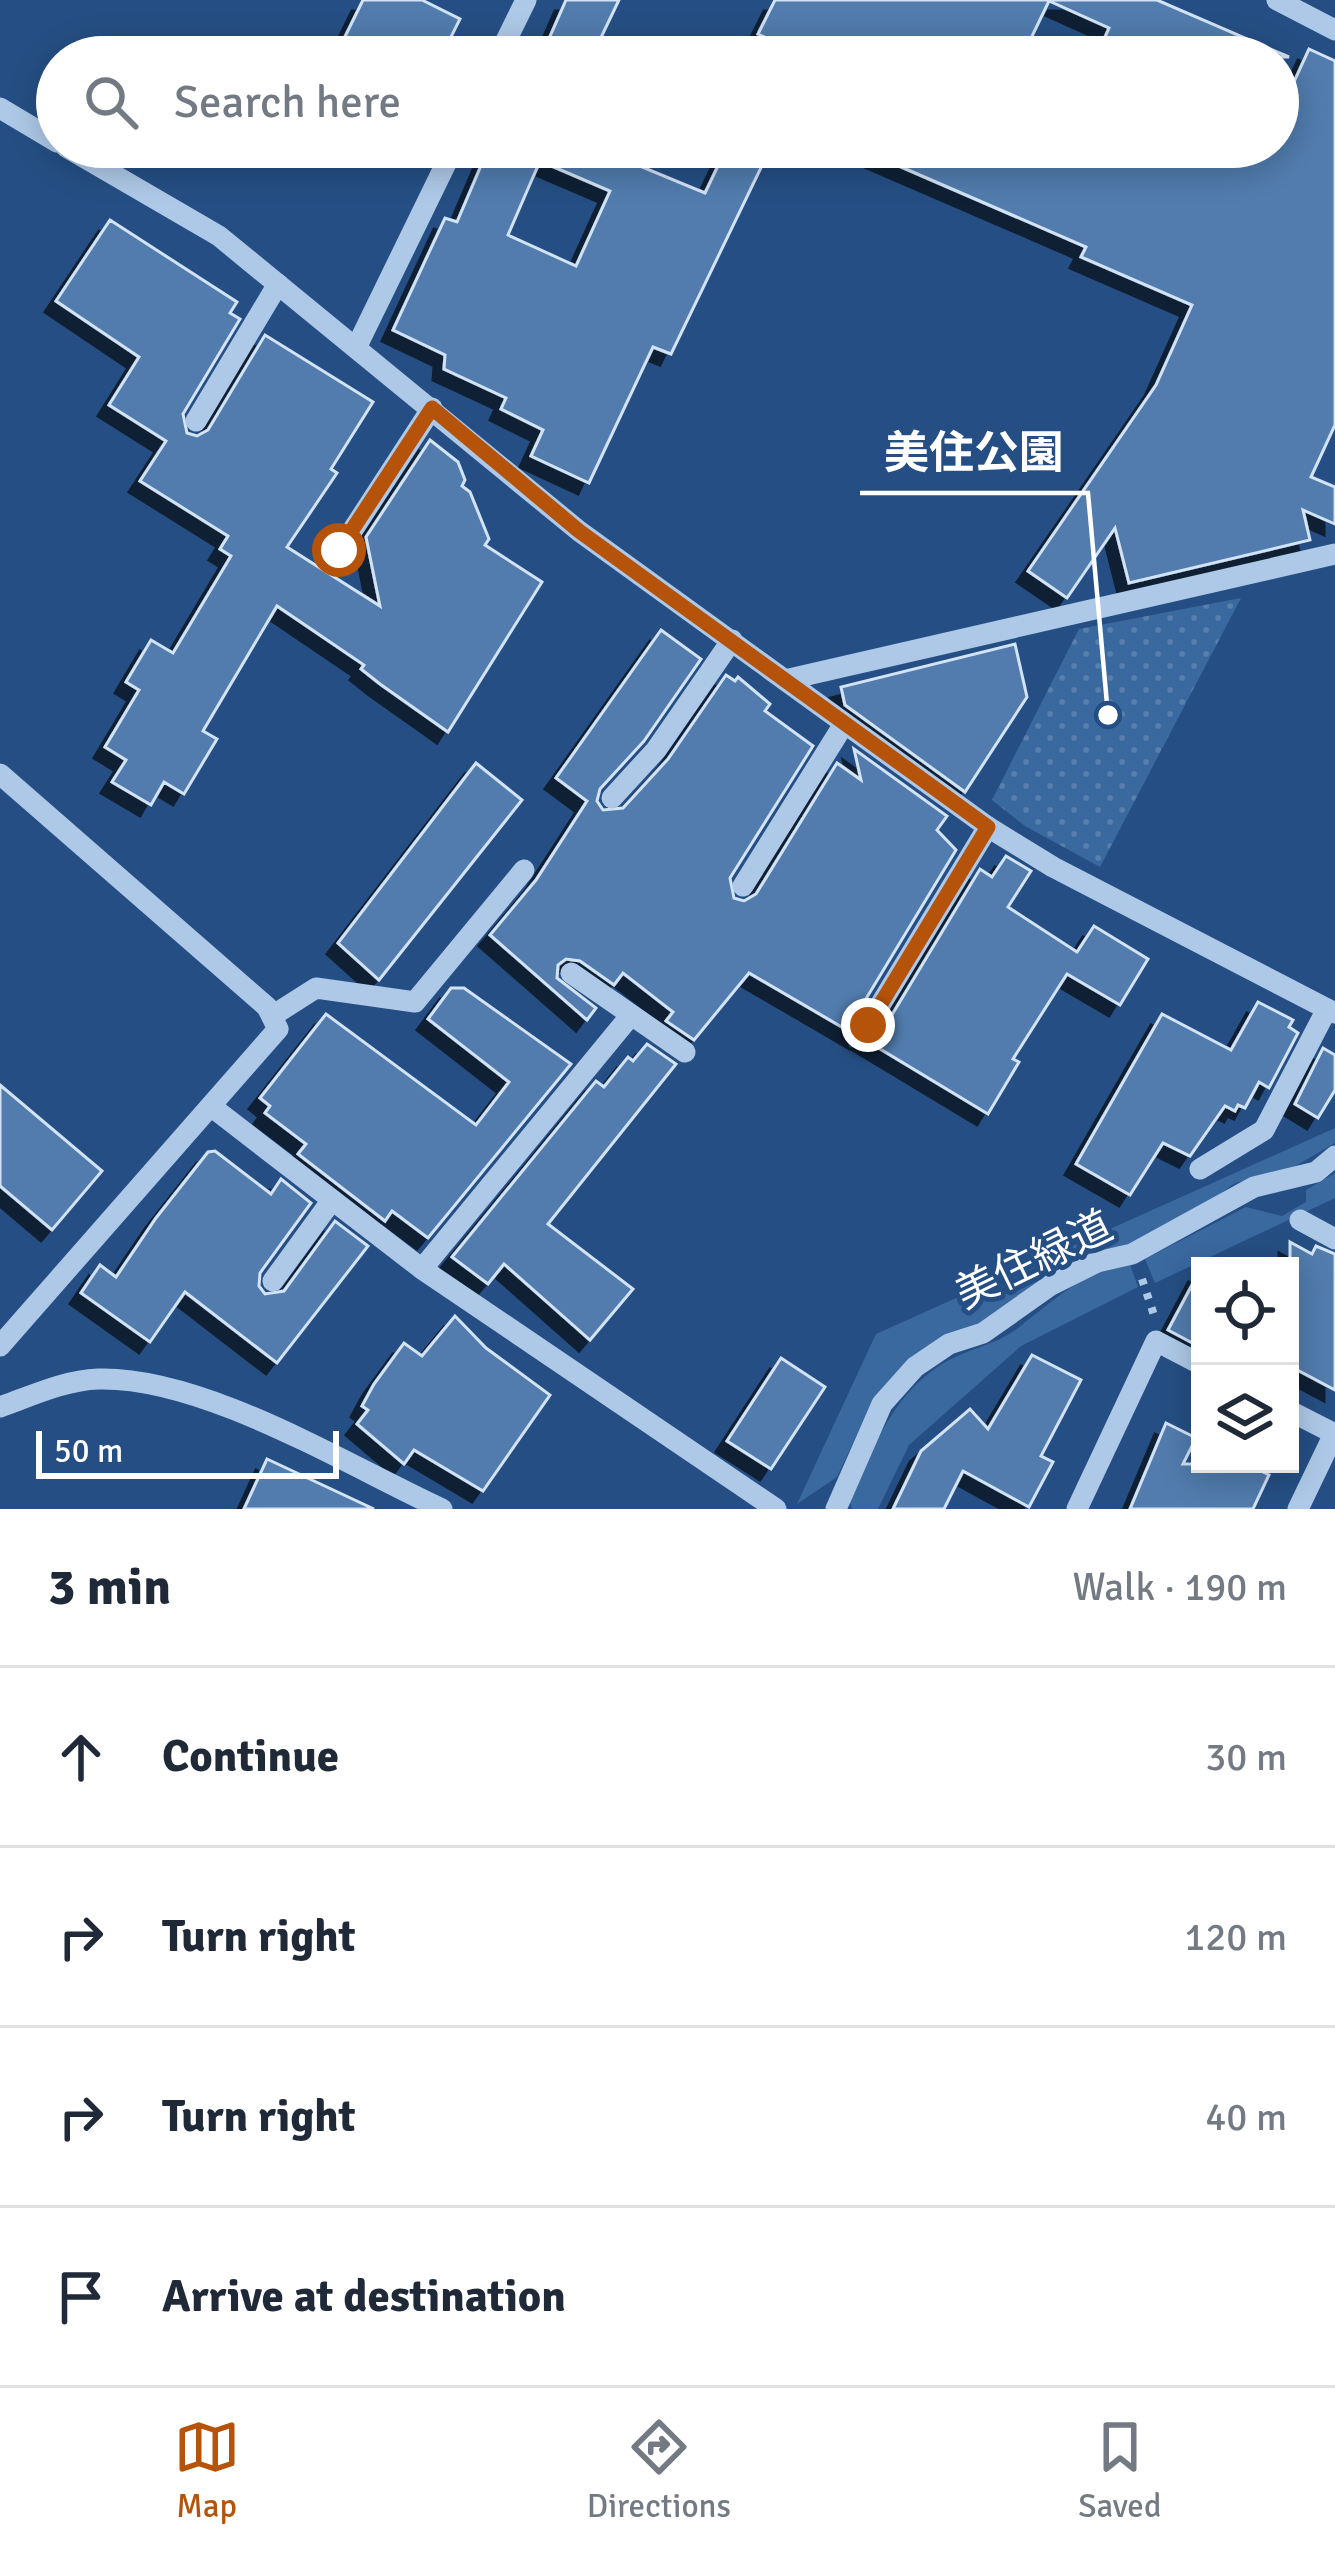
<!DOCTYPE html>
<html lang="en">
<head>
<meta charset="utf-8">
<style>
  body { margin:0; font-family:Signika,"Noto Sans JP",sans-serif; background:#f2f2f3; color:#1f2937 }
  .controls { position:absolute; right:36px; bottom:36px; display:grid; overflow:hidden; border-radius:0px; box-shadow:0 6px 30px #0003 }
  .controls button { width:108px; height:108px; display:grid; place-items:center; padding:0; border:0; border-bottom:3px solid #e0e1e3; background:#fff; color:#1f2937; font:60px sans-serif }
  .scale { position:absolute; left:36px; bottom:30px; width:303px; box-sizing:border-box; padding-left:12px; border:6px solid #fff; border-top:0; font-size:33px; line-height:42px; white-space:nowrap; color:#fff; -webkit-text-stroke:9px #254f84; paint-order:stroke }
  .stop { position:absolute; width:36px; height:36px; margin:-27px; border:9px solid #b45309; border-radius:50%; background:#fff }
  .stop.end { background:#b45309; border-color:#fff; box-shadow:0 3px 12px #0008 }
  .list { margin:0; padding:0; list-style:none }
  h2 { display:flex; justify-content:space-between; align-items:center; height:156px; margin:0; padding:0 48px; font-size:51px }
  h2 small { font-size:39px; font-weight:400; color:#747a83 }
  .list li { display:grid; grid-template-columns:78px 1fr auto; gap:36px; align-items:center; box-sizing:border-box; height:180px; padding:0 48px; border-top:3px solid #e0e1e3 }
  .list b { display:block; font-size:45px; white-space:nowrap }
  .list em { font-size:39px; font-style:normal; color:#747a83 }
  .icon { flex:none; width:66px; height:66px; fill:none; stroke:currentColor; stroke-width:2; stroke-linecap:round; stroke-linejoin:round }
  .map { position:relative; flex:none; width:1335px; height:1509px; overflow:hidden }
  .search { position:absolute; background:#fff; box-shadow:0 6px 30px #0003; left:36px; right:36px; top:36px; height:132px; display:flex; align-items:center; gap:30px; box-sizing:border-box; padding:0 42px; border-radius:66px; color:#747a83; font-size:45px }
  .sheet { height:876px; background:#fff }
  nav { display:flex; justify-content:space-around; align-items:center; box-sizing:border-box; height:168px; border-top:3px solid #e0e1e3; background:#fff; font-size:33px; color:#747a83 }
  nav a { display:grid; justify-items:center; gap:6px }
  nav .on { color:#b45309 }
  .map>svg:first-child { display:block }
  .grass { fill:#3a69a0 }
  .park { fill:url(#park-dots) }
  .building { fill:#517bad; stroke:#d2e3f6; stroke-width:3; fill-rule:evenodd; filter:url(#shadow) }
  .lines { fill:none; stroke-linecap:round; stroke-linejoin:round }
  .path { stroke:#aec9e8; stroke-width:8; stroke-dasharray:6 9; stroke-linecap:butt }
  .minor { stroke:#aec9e8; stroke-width:21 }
  .route { stroke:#b45309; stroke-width:15 }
  .labels { text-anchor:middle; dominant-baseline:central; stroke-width:10; stroke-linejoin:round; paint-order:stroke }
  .street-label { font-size:42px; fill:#fff; stroke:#254f84 }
  .leader { fill:none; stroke:#fff; stroke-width:4.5 }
  .callout-dot { fill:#fff; stroke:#254f84; stroke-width:4.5 }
  .callout-label { font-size:45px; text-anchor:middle; font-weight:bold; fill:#fff; stroke:#254f84; stroke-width:10; stroke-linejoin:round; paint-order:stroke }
</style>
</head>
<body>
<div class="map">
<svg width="1335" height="1509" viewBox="0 0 1335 1509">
  <defs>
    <pattern id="park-dots" width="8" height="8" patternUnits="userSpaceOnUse" patternTransform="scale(3)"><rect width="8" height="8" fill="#3a69a0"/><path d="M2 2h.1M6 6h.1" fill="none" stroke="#5880ae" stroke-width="1.8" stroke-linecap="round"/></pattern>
    <filter id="shadow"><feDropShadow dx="-11" dy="11" stdDeviation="0" flood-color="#0009"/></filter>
  </defs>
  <rect width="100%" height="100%" fill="#254f84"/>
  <g class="grass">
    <polygon points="1335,1128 1335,1143 1283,1173 1235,1183 1188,1217 1135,1242 1075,1260 988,1320 911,1360 874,1398 837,1477 797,1504 876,1334"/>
    <polygon points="1335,1173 1335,1198 1155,1283 1145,1259 1246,1207 1282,1216 1306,1202 1306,1190"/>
    <path d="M 1129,1262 L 1138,1287 L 1021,1346 L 909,1445 L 878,1509 L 852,1509 L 849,1499 C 875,1445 895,1388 951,1359 C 975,1347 997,1344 1018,1328 C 1055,1299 1082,1273 1129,1262 Z"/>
  </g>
  <polygon class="park" points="1241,598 1100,867 1025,826 992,800 1079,629"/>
  <g class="building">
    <polygon points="363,0 422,0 460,19 441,57 335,57"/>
    <polygon points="566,0 619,0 596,48 585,43 578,57 541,57"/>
    <polygon points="775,0 1157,0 1289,57 1127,57 1101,46 1109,28 1049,1 1022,57 807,57 758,34"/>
    <polygon points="1309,49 1335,61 1335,425 1311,477 1335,487 1335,524 1303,510 1310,540 1129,583 1115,528 1067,598 1028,571 1156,385 1192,305 1081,257 1086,247 855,147 1278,147 1278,117"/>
    <path d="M 489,147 L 616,147 L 613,155 L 705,193 L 727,147 L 771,147 L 671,354 L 653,347 L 589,483 L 531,456 L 543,430 L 501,409 L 506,398 L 444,369 L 445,355 L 393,330 L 445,218 L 457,222 ZM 540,161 L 610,191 L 576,266 L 508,235 Z"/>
    <polygon points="110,220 237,302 230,313 240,319 183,414 187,433 197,436 208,430 265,335 373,402 331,469 337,473 287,547 380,606 366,537 430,440 458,462 465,480 462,486 470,492 489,539 485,545 542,582 448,732 380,684 361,669 364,665 277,606 203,731 217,739 184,794 164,782 151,805 112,782 126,760 105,747 139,690 126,682 151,640 173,653 231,556 220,549 228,536 140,481 166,441 109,405 139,357 56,301"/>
    <polygon points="661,630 701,659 644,741 600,789 597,801 603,810 623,808 668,759 726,675 735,681 738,677 770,704 765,711 813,746 730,878 734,898 744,901 756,894 837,763 861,780 854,749 947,816 937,830 956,850 855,1017 859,1037 749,973 694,1040 666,1021 673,1012 623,973 614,985 580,961 566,959 558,965 557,978 596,1008 587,1020 490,935 536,880 587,801 556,778"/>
    <polygon points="1015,644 1027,697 965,792 845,705 841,687"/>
    <polygon points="476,763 522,800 379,980 338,943"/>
    <polygon points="1006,856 1031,871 1008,907 1077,952 1094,926 1148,959 1120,1005 1067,974 1013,1059 1019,1062 988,1114 862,1038 881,1033 980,869 992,877"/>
    <polygon points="451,988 464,988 571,1064 428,1238 392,1211 385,1221 298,1154 306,1144 265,1113 270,1106 260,1098 326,1014 476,1125 509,1082 428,1019"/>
    <polygon points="1258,1002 1293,1020 1289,1027 1298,1033 1269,1088 1259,1082 1245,1108 1238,1105 1235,1111 1225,1106 1190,1156 1163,1143 1130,1195 1076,1164 1162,1014 1231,1050"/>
    <polygon points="647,1044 676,1064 548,1224 633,1289 590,1340 504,1264 488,1284 452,1257 596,1081 604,1087 628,1057 633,1061"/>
    <polygon points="1323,1048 1335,1055 1335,1090 1318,1118 1295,1104"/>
    <polygon points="0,1085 102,1171 52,1230 0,1186"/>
    <polygon points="215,1151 271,1194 281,1179 311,1203 260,1273 259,1286 265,1294 284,1291 335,1221 368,1246 277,1363 185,1292 150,1342 81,1293 100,1265 116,1277 156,1218 208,1152"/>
    <polygon points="1290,1242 1312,1254 1316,1246 1335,1254 1335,1390 1290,1366"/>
    <polygon points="1200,1270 1200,1347 1168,1330"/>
    <polygon points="455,1316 486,1348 550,1395 483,1491 414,1450 404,1464 357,1424 368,1410 362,1406 374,1384 404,1343 422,1356"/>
    <polygon points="1032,1355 1081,1380 1041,1456 1053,1462 1029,1507 963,1471 944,1509 893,1509 921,1451 970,1409 988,1429"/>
    <polygon points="781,1358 825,1387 771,1469 727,1441"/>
    <polygon points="1166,1423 1196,1438 1183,1464 1247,1464 1269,1475 1253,1509 1130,1509"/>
    <polygon points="267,1459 374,1509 244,1509"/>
  </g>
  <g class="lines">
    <polyline class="path" points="1142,1279 1154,1315"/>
    <g class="minor">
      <polyline points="1277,0 1335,30"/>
      <polyline points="498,57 526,0"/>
      <polyline points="0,108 57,142"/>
      <polyline points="66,147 219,236 579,531 988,827 1053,867 1335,1013"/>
      <polyline points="357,346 454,147"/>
      <polyline points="196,421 278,284"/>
      <polyline points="339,551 432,408"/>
      <polyline points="785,680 1335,554"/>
      <polyline points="0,774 267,1007 278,1029 0,1346"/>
      <polyline points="612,798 656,750 732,640"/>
      <polyline points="743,886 844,724"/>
      <polyline points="571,973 685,1052"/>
      <polyline points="272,1016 316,988 415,1002 524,870"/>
      <polyline points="868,1025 988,827"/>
      <polyline points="212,1107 422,1269 776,1509"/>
      <polyline points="1200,1169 1264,1130 1327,1009"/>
      <polyline points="1300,1220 1335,1239"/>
      <polyline points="422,1269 631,1015"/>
      <polyline points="273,1281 332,1200"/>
      <path d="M 0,1407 C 31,1396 65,1380 98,1379 C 203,1376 345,1464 442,1509"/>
      <polyline points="1290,1411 1335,1434"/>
      <polyline points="836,1509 882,1404 915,1367 949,1344 983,1333 1051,1285 1097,1262 1132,1254 1254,1187 1316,1172 1335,1156"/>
      <polyline points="1077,1509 1156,1341 1200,1364"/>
      <polyline points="1298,1509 1334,1434"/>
    </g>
  </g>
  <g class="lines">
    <polyline class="route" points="339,550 432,408 579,531 988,827 868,1025"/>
  </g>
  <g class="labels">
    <g class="street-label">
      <text transform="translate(1034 1260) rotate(-26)">美住緑道</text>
    </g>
  </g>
  <path class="leader" d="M1108 715L1088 493H860"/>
  <circle class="callout-dot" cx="1108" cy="715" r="12"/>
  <g class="callout-label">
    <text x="974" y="468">美住公園</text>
  </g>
</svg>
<div class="controls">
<button><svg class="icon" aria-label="locate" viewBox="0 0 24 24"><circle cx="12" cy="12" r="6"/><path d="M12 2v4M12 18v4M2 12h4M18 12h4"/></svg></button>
<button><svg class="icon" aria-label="layers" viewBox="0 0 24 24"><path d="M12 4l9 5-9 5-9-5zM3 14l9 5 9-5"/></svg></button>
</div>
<div class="scale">50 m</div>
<div class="stop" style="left:339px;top:550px"></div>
<div class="stop end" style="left:868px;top:1025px"></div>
<div class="search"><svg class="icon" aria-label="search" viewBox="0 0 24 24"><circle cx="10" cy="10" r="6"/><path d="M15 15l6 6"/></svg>Search here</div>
</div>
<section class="sheet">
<h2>3 min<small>Walk · 190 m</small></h2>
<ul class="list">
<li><svg class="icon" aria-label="ahead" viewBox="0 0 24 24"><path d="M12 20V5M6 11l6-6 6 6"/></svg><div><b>Continue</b></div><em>30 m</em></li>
<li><svg class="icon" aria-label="right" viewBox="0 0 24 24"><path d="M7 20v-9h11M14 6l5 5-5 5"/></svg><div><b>Turn right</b></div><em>120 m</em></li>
<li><svg class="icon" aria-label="right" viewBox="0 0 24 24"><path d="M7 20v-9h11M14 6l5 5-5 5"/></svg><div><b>Turn right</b></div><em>40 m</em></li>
<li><svg class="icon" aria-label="arrive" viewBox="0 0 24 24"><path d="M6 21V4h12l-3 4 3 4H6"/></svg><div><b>Arrive at destination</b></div></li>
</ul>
</section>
<nav>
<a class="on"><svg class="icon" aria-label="map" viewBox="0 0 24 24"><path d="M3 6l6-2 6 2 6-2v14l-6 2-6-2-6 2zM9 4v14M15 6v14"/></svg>Map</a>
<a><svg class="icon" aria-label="directions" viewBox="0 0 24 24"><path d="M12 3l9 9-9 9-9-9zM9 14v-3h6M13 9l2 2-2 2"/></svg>Directions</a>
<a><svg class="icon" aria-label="saved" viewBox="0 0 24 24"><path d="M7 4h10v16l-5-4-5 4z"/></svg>Saved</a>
</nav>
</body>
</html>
